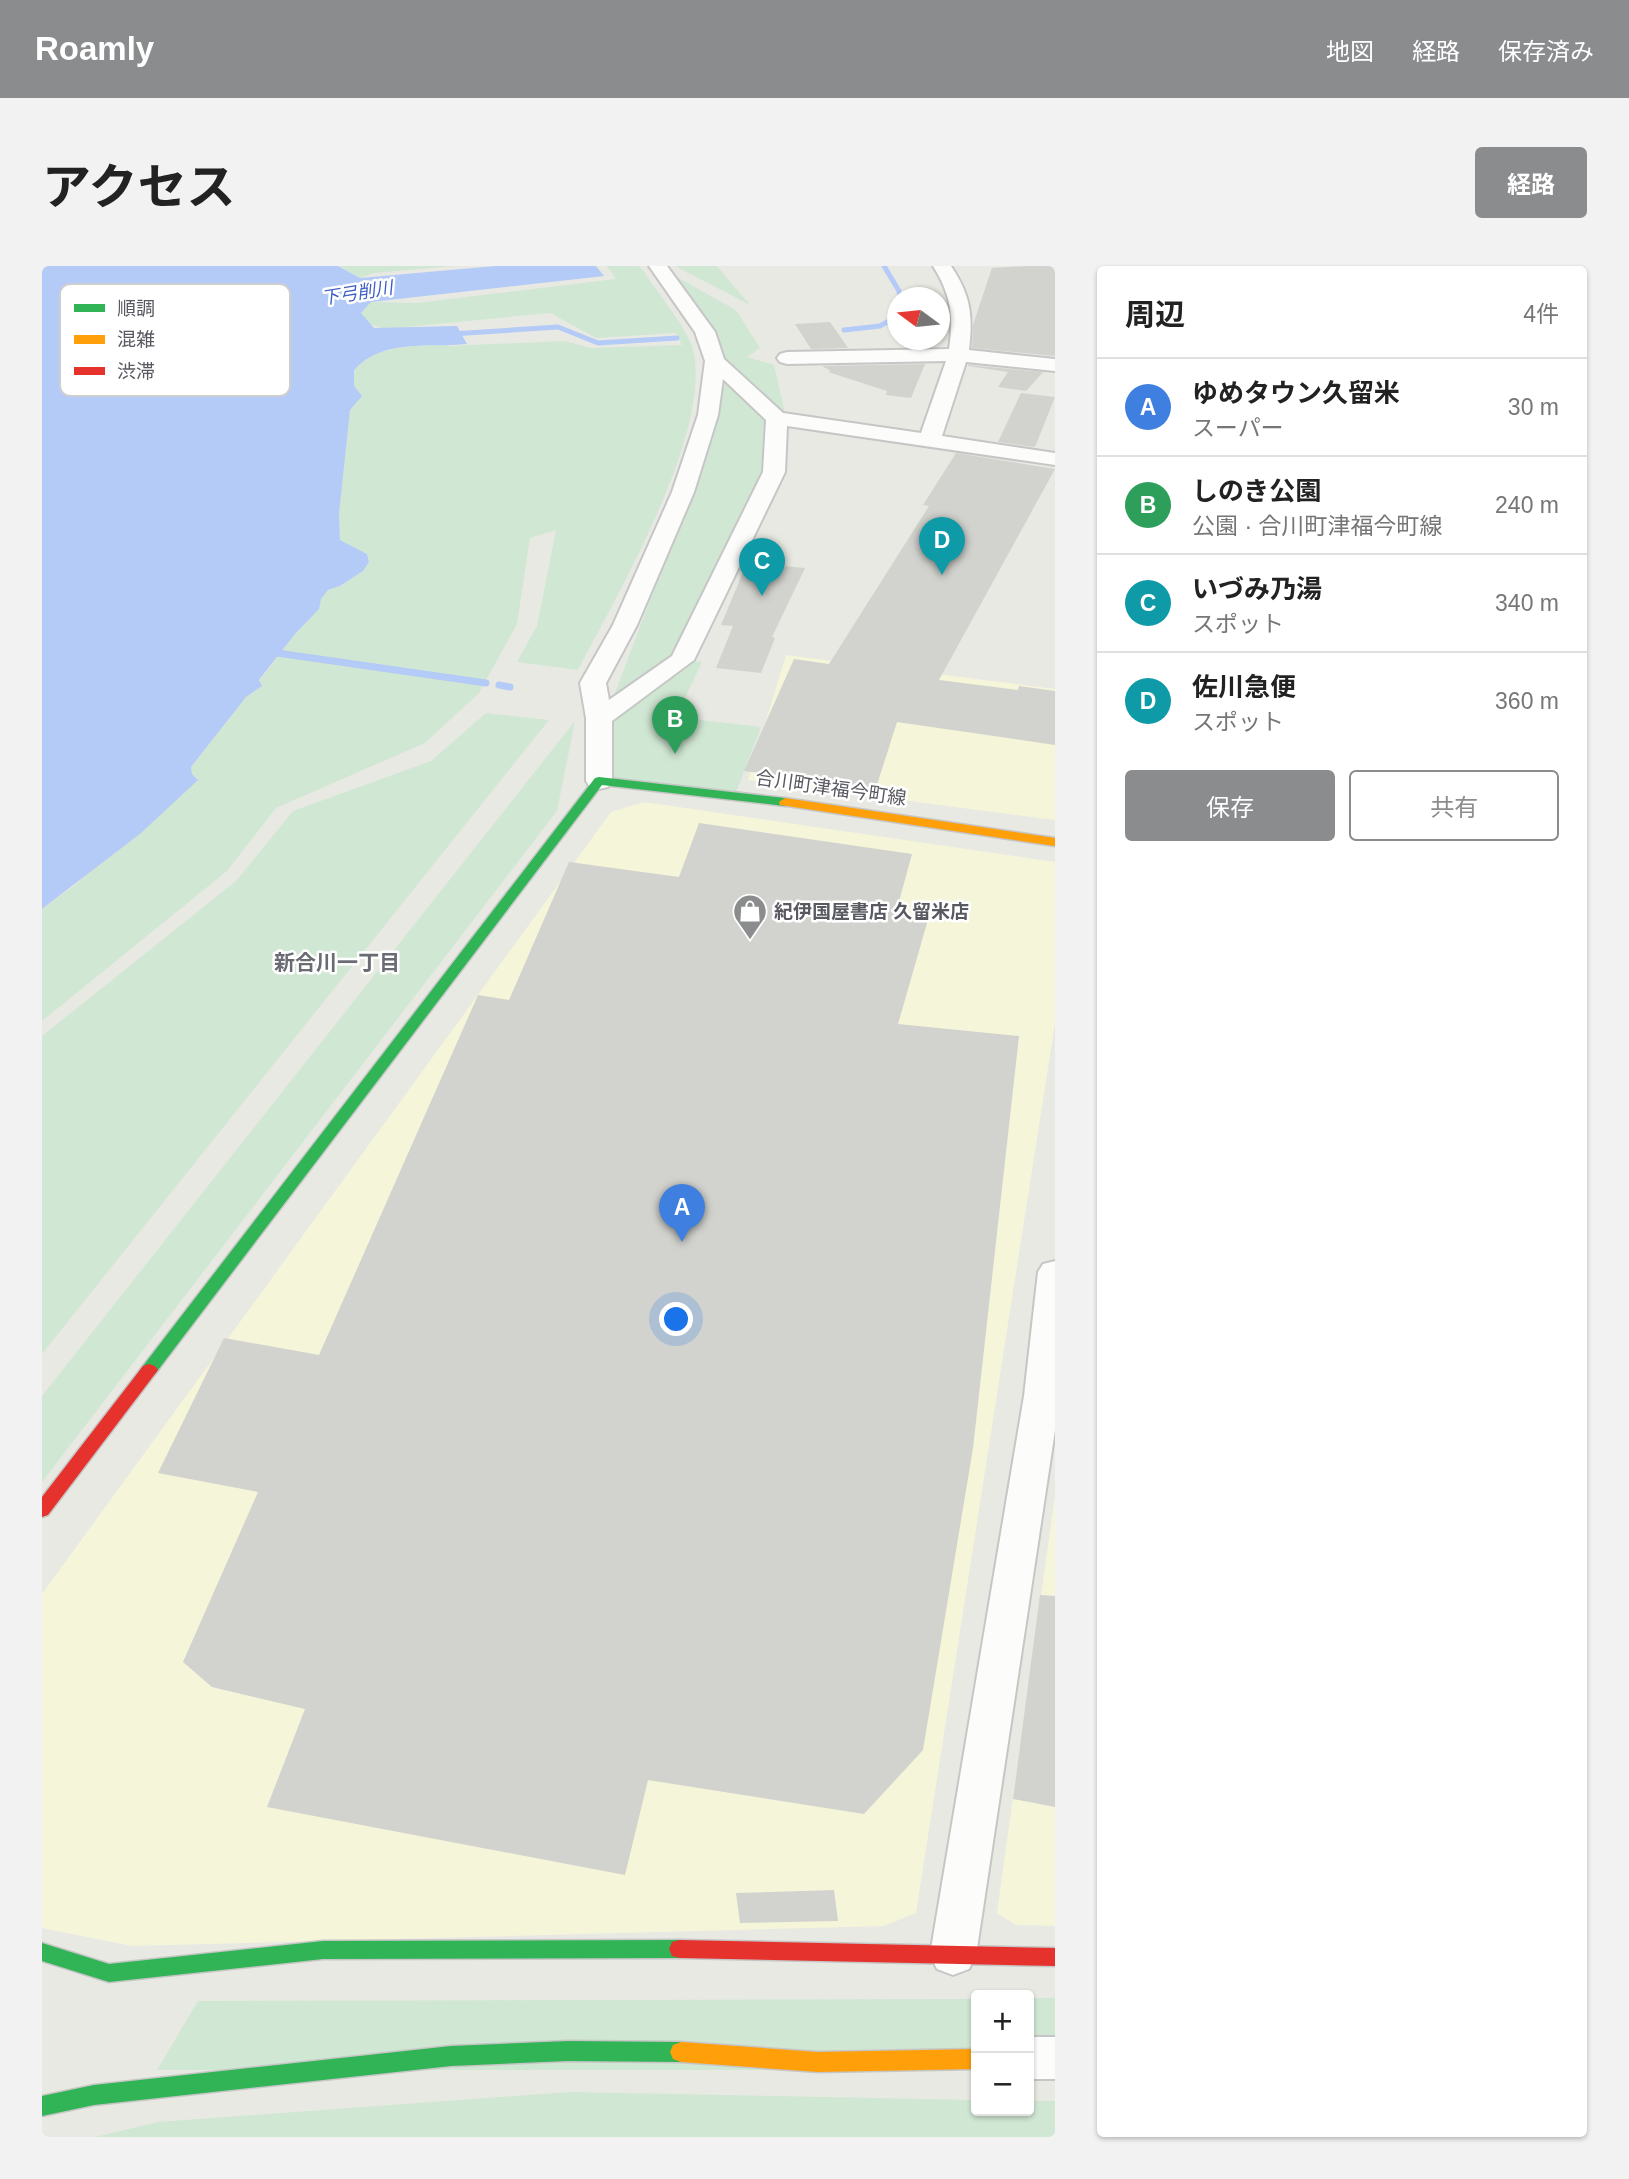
<!DOCTYPE html>
<html lang="ja">
<head>
<meta charset="utf-8">
<style>
  body { margin:0; font-family:Arial,"Noto Sans JP",sans-serif; background:#f2f2f2; color:#222 }
  .controls { position:absolute; right:21px; bottom:21px; display:grid; overflow:hidden; border-radius:7px; box-shadow:0 2px 5px #0004 }
  .controls button { width:63px; height:63px; display:grid; place-items:center; padding:0; border:0; border-bottom:2px solid #e0e0e0; background:#fff; color:#222; font:35px sans-serif }
  .compass { position:absolute; left:845px; top:21px; width:63px; height:63px; border-radius:50%; background:#fff; box-shadow:0 2px 5px #0004; rotate:285deg }
  .you { position:absolute; left:635px; top:1054px; width:24px; height:24px; margin:-18px; border:5px solid #fff; border-radius:50%; background:#1a73e8; box-shadow:0 0 0 10px #1a73e833 }
  .badge { display:grid; place-items:center; width:46px; height:46px; border-radius:50%; background:#8b8c8e; color:#fff; font-size:23px; font-weight:700 }
  .pin { position:absolute; translate:-50% -58px; filter:drop-shadow(0 2px 4px #0008) }
  .pin::after { content:''; position:absolute; top:37px; width:24px; height:21px; background:inherit; clip-path:polygon(0 0,100% 0,50% 100%) }
  .list { margin:0; padding:0; list-style:none }
  h2 { display:flex; justify-content:space-between; align-items:center; height:91px; margin:0; padding:0 28px; font-size:30px }
  h2 small { font-size:23px; font-weight:400; color:#767676 }
  .list li { display:grid; grid-template-columns:46px 1fr auto; gap:21px; align-items:center; box-sizing:border-box; height:98px; padding:0 28px; border-top:2px solid #e0e0e0 }
  .list b { display:block; font-size:26px; white-space:nowrap }
  .list p { margin:0; font-size:23px; white-space:nowrap; color:#767676 }
  .list em { font-size:23px; font-style:normal; color:#767676 }
  .actions { display:flex; gap:14px; padding:21px 28px }
  .actions a { flex:1; padding:16px 0; border:2px solid #8b8c8e; border-radius:7px; text-align:center; font-size:24px; color:#8b8c8e }
  .actions .main { background:#8b8c8e; color:#fff }
  .map { position:relative; flex:none; width:1013px; height:1871px; overflow:hidden; border-radius:7px }
  header { display:flex; align-items:center; gap:42px; box-sizing:border-box; height:98px; padding:0 35px; background:#8b8c8e; color:#fff }
  header strong { font-size:33px }
  nav { display:flex; gap:38px; margin-inline-start:auto; font-size:24px }
  .intro { display:flex; align-items:center; justify-content:space-between; box-sizing:border-box; height:168px; padding:0 42px }
  h1 { margin:0; font-size:49px }
  .button { padding:18px 32px; border-radius:7px; background:#8b8c8e; color:#fff; font-size:24px; font-weight:700 }
  main { display:flex; gap:42px; padding:0 42px }
  aside { flex:1; background:#fff; border-radius:7px; box-shadow:0 2px 5px #0004 }
  .map>svg:first-child { display:block }
  .commercial { fill:#f5f5da }
  .green { fill:#d0e7d3 }
  .water { fill:#b4caf7 }
  .lines { fill:none; stroke-linecap:round; stroke-linejoin:round }
  .stream-far1 { stroke:#b4caf7; stroke-width:5 }
  .stream { stroke:#b4caf7; stroke-width:7 }
  .building { fill:#d2d2ce }
  .street-casing { stroke:#c6c6c6; stroke-width:4 }
  .fast-casing { stroke:#c6c6c6; stroke-width:3 }
  .slow-casing { stroke:#c6c6c6; stroke-width:3 }
  .jam-casing { stroke:#c6c6c6; stroke-width:3 }
  .street { fill:#fcfcfb; fill-rule:evenodd }
  .fast { fill:#30b455; fill-rule:evenodd }
  .slow { fill:#ff9f0a; fill-rule:evenodd }
  .jam { fill:#e5322d; fill-rule:evenodd }
  .labels { text-anchor:middle; dominant-baseline:central; stroke-width:5; stroke-linejoin:round; paint-order:stroke }
  .far-water-label { font-size:18px; font-style:italic; fill:#3e5ec4; stroke:#fff }
  .street-label { font-size:19px; fill:#595a61; stroke:#fff }
  .poi-label { font-size:19px; font-weight:bold; fill:#595a61; stroke:#fff; text-anchor:start }
  .neighbourhood-label { font-size:21px; font-weight:bold; fill:#6a6c73; stroke:#fff }
  .key { fill:#fff; stroke:#cdced0; stroke-width:2 }
  .key-label { font-size:19px; fill:#595a61 }
</style>
</head>
<body>
<header>
<strong>Roamly</strong>
<nav><a>地図</a><a>経路</a><a>保存済み</a></nav>
</header>
<div class="intro"><h1>アクセス</h1><a class="button">経路</a></div>
<main>
<div class="map">
<svg width="1013" height="1871" viewBox="0 0 1013 1871">
  <rect width="100%" height="100%" fill="#e9e9e3"/>
  <g class="commercial">
    <polygon points="744,389 1013,423 1013,554 706,514"/>
    <polygon points="602,536 1013,596 1013,757 874,1647 842,1660 90,1680 0,1662 0,1328 569,546"/>
    <polygon points="1013,1229 1013,1660 974,1659 955,1647"/>
  </g>
  <g class="green">
    <polygon points="296,0 411,0 332,7 318,12"/>
    <path d="M 565,0 L 597,0 L 602,6 C 614,24 646,64 651,83 C 671,167 575,328 536,404 L 475,396 L 495,360 L 514,264 L 488,272 L 475,358 L 437,427 L 383,477 L 234,542 L 185,605 L 0,755 L 0,643 L 33,619 L 156,513 L 150,508 L 149,501 L 204,431 L 220,420 L 217,415 L 253,368 L 277,343 L 279,333 L 286,324 L 299,320 L 321,305 L 327,297 L 325,288 L 298,274 L 297,248 L 312,104 C 336,79 369,80 401,78 L 407,80 L 523,75 L 549,82 L 640,79 L 634,67 L 554,72 L 508,47 L 343,63 L 327,58 L 319,47 L 329,36 L 375,37 L 574,13 Z"/>
    <polygon points="633,0 675,0 708,39"/>
    <polygon points="635,11 694,44 718,82 705,91 732,99 743,147 683,92 668,57"/>
    <polygon points="684,111 724,153 728,202 630,394 568,440 673,162"/>
    <polygon points="640,394 660,396 634,451 719,461 693,529 557,515 557,452"/>
    <polygon points="444,447 507,454 0,1088 0,770 194,615 251,545 389,495"/>
    <polygon points="533,455 515,545 0,1216 0,1130"/>
    <rect x="987" y="1732" width="26" height="72"/>
    <polygon points="934,1733 934,1804 115,1804 156,1735"/>
    <polygon points="528,1826 934,1834 934,1845 987,1845 987,1835 1013,1835 1013,1871 53,1871 116,1856"/>
  </g>
  <path class="water" d="M 0,0 L 296,0 L 318,12 L 454,0 L 554,0 L 562,10 L 329,36 L 319,47 L 332,62 L 415,60 L 425,78 C 386,82 342,72 312,104 L 312,120 L 320,130 L 308,144 L 297,248 L 298,274 L 325,288 L 327,296 L 321,305 L 298,320 L 286,324 L 279,333 L 277,343 L 253,368 L 217,414 L 220,420 L 204,431 L 149,501 L 150,508 L 156,514 L 99,567 L 0,643 Z"/>
  <g class="lines">
    <g class="stream-far1">
      <polyline points="842,0 857,25 858,32"/>
      <polyline points="802,64 838,60 856,50"/>
      <polyline points="409,68 516,61 556,77 635,72"/>
    </g>
    <g class="stream">
      <polyline points="228,386 444,417"/>
      <polyline points="457,419 468,421"/>
    </g>
  </g>
  <g class="building">
    <polygon points="986,0 1013,0 1013,90 930,82 931,59 950,2"/>
    <polygon points="788,56 806,82 769,83 753,58"/>
    <polygon points="883,98 869,132 844,129 845,125 786,106 789,105 780,100"/>
    <polygon points="926,100 926,99 1001,106 984,125 956,121 966,106"/>
    <polygon points="979,127 1013,131 993,181 956,176"/>
    <polygon points="914,187 1013,203 897,414 976,424 977,420 1013,425 1013,479 855,456 834,522 702,505 752,393 787,398 887,240 881,239"/>
    <polygon points="705,297 763,302 730,371 733,372 719,407 674,402 691,360 679,359"/>
    <polygon points="657,557 870,588 853,650 887,650 856,758 977,770 931,1182 881,1484 822,1548 606,1514 583,1609 225,1541 263,1443 170,1421 141,1396 216,1226 116,1207 182,1072 277,1089 436,729 467,734 527,596 637,611"/>
    <polygon points="998,1329 1013,1330 1013,1541 971,1533"/>
    <polygon points="792,1624 796,1655 698,1657 694,1627"/>
  </g>
  <g class="lines">
    <g class="street-casing">
      <g id="street">
        <path d="M 607,0 L 625,0 L 673,66 L 682,93 L 741,147 L 879,167 L 904,95 L 745,98 L 738,96 L 735,92 L 738,88 L 745,86 L 907,83 C 912,51 909,28 891,0 L 909,0 C 929,30 931,49 927,84 L 1013,93 L 1013,105 L 924,96 L 900,170 L 1013,187 L 1013,199 L 745,160 L 743,206 L 652,394 L 570,455 L 570,515 L 566,521 L 557,523 L 548,521 L 544,515 L 544,452 L 538,417 L 571,359 L 630,226 L 656,149 L 663,95 L 653,66 ZM 681,113 L 724,154 L 721,206 L 630,390 L 567,434 L 564,417 L 595,359 L 652,226 L 676,149 Z"/>
        <polygon points="1013,995 1013,1164 934,1689 927,1703 911,1709 895,1703 888,1689 982,1130 996,1006 1001,998"/>
        <rect x="987" y="1771" width="26" height="42"/>
      </g>
    </g>
    <g class="fast-casing">
      <g id="fast">
        <polygon points="557,511 743,532 749,536 743,540 560,519 113,1108 101,1108 98,1104 101,1100 553,512"/>
        <polygon points="638,1674 646,1676 649,1683 646,1690 638,1692 281,1693 67,1716 0,1695 0,1677 67,1698 281,1675"/>
        <polygon points="526,1775 639,1776 647,1779 650,1786 647,1793 639,1796 526,1795 409,1800 52,1839 0,1850 0,1830 52,1819 409,1780"/>
      </g>
    </g>
    <g class="slow-casing">
      <g id="slow">
        <polygon points="743,532 1013,572 1013,580 738,539 737,536"/>
        <polygon points="639,1776 776,1786 934,1783 934,1803 776,1806 639,1796 631,1793 628,1786 631,1779"/>
      </g>
    </g>
    <g class="jam-casing">
      <g id="jam">
        <polygon points="107,1098 113,1100 116,1104 113,1108 6,1249 0,1251 0,1231 101,1100"/>
        <polygon points="638,1674 1013,1682 1013,1700 638,1692 630,1690 627,1683 630,1676"/>
      </g>
    </g>
    <use href="#street" class="street"/>
    <use href="#fast" class="fast"/>
    <use href="#slow" class="slow"/>
    <use href="#jam" class="jam"/>
  </g>
  <defs>
    <g id="shop-pin" transform="scale(1.75)"><path d="M0 17L-7.5 6A9.5 9.5 0 1 1 7.5 6Z" fill="#8b8c8e" stroke="#fff"/><path d="M-5-2.5h2.3a2.7 3.5 0 0 1 5.4 0H5L5.5 6h-11ZM-1.5-2.5h3a1.5 2.3 0 0 0-3 0Z" fill="#fff"/></g>
  </defs>
  <g fill-rule="evenodd">
    <use href="#shop-pin" x="708" y="645"/>
  </g>
  <g class="labels">
    <g class="far-water-label">
      <text transform="translate(315 27) rotate(-9)">下弓削川</text>
    </g>
    <g class="street-label">
      <text transform="translate(789 522) rotate(8)">合川町津福今町線</text>
    </g>
    <g class="poi-label">
      <text x="732" y="645">紀伊国屋書店 久留米店</text>
    </g>
    <g class="neighbourhood-label">
      <text x="295" y="696">新合川一丁目</text>
    </g>
  </g>
  <rect x="18" y="18" width="230" height="112" rx="10" class="key"/>
  <rect x="32" y="38" width="31" height="8" fill="#30b455"/>
  <rect x="32" y="69" width="31" height="9" fill="#ff9f0a"/>
  <rect x="32" y="101" width="31" height="8" fill="#e5322d"/>
  <g class="key-label">
    <text x="75" y="49">順調</text>
    <text x="75" y="80">混雑</text>
    <text x="75" y="112">渋滞</text>
  </g>
</svg>
<div class="controls">
<button>+</button>
<button>−</button>
</div>
<svg class="compass" viewBox="-18 -18 36 36"><path d="M0-13l5 13h-10z" fill="#e53935"/><path d="M0 13l5-13h-10z" fill="#767676"/></svg>
<div class="you"></div>
<div class="pin badge" style="left:640px;top:976px;background:#3f7fe0">A</div>
<div class="pin badge" style="left:633px;top:488px;background:#2e9e5b">B</div>
<div class="pin badge" style="left:720px;top:330px;background:#0f9aa8">C</div>
<div class="pin badge" style="left:900px;top:309px;background:#0f9aa8">D</div>
</div>
<aside>
<h2>周辺<small>4件</small></h2>
<ul class="list">
<li><span class="badge" style="background:#3f7fe0">A</span><div><b>ゆめタウン久留米</b><p>スーパー</p></div><em>30 m</em></li>
<li><span class="badge" style="background:#2e9e5b">B</span><div><b>しのき公園</b><p>公園 · 合川町津福今町線</p></div><em>240 m</em></li>
<li><span class="badge" style="background:#0f9aa8">C</span><div><b>いづみ乃湯</b><p>スポット</p></div><em>340 m</em></li>
<li><span class="badge" style="background:#0f9aa8">D</span><div><b>佐川急便</b><p>スポット</p></div><em>360 m</em></li>
</ul>
<div class="actions"><a class="main">保存</a><a>共有</a></div>
</aside>
</main>
</body>
</html>
